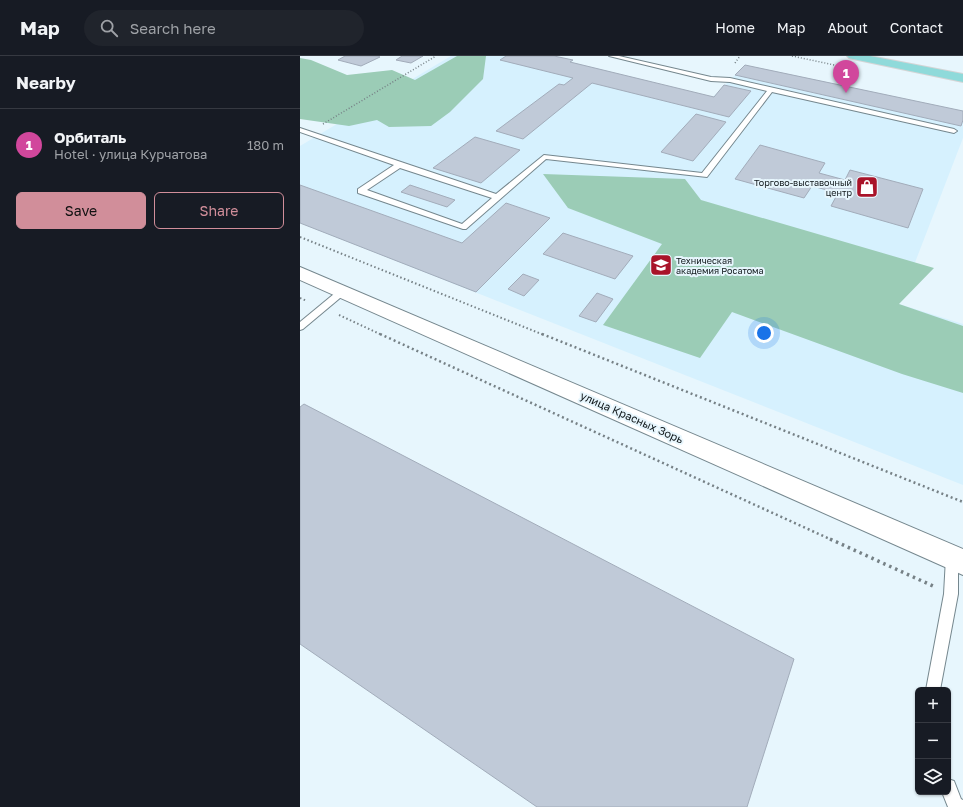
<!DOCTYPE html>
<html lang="en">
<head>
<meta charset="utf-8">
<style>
  body { margin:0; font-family:"Golos Text",sans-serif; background:#20242c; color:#f1f3f6 }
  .controls { position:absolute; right:12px; bottom:12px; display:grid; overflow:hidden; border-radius:6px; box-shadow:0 1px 3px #0004 }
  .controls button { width:36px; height:36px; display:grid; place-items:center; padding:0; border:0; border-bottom:1px solid #363941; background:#171b24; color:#f1f3f6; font:20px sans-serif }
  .you { position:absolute; left:464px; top:277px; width:14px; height:14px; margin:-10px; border:3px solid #fff; border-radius:50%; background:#1a73e8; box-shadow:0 0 0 6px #1a73e833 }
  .badge { display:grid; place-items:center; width:26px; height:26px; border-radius:50%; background:#d18e9a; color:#fff; font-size:13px; font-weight:700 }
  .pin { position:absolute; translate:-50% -33px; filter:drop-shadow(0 1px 2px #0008) }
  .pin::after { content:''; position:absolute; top:21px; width:14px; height:12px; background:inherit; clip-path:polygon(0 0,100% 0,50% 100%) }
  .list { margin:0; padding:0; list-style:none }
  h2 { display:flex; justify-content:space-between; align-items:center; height:52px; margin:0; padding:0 16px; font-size:17px }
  h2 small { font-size:13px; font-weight:400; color:#9ea1a6 }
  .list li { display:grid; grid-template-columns:26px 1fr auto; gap:12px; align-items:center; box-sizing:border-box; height:72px; padding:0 16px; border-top:1px solid #363941 }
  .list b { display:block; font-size:15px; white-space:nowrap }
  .list p { margin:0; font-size:13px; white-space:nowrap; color:#9ea1a6 }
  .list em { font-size:13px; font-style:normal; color:#9ea1a6 }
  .actions { display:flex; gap:8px; padding:12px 16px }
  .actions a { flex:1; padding:9px 0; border:1px solid #d18e9a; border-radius:6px; text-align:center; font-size:14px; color:#d18e9a }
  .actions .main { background:#d18e9a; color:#111 }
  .icon { flex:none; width:22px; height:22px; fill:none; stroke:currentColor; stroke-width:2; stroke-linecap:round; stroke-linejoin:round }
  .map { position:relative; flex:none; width:663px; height:751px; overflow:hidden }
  header { display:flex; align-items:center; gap:24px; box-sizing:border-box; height:56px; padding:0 20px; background:#171b24; border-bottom:1px solid #363941 }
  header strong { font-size:19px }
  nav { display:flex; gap:22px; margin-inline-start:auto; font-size:14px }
  .search { width:280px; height:36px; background:#20242c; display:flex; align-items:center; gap:10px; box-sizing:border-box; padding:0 14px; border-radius:22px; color:#9ea1a6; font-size:15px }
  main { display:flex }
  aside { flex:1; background:#171b24 }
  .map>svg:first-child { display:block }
  .built { fill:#d6f1fe }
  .green { fill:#9bccb6 }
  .building { fill:#c0cad8; stroke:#a2acba }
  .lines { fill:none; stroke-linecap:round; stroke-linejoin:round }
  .service-casing { stroke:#75878e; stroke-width:2 }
  .tertiary-casing { stroke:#75878e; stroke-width:2 }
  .primary-casing { stroke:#d4d5d6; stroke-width:2 }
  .path-far3 { stroke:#768186; stroke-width:1.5; stroke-dasharray:1 2; stroke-linecap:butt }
  .path-far2 { stroke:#768186; stroke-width:2; stroke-dasharray:1.5 2.5; stroke-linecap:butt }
  .path-far1 { stroke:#768186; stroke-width:2.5; stroke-dasharray:2 3; stroke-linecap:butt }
  .path { stroke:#768186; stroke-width:3.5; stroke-dasharray:2.5 4; stroke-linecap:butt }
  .service { fill:#fff; fill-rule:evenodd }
  .tertiary { fill:#fff; fill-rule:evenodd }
  .primary { fill:#8fdada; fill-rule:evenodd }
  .labels { text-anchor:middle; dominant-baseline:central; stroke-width:4; stroke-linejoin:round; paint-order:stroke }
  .far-poi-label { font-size:9px; fill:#0f1619; stroke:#e7f6fd; text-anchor:end }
  .street-label { font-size:11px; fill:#0f1619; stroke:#e7f6fd }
</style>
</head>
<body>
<header>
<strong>Map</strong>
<div class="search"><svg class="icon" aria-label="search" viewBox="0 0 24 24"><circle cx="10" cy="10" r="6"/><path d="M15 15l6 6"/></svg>Search here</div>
<nav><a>Home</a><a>Map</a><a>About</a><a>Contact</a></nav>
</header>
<main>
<aside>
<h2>Nearby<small></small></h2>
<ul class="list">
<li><span class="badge" style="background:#d1479c">1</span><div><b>Орбиталь</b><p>Hotel · улица Курчатова</p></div><em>180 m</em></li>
</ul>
<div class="actions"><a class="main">Save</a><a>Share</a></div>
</aside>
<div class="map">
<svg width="663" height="751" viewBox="0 0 663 751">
  <rect width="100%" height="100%" fill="#e7f6fd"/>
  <polygon class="built" points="151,0 254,0 273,4 271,6 413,41 445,9 663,55 663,82 599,248 663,268 663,429 0,167 0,90"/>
  <g class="green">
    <polygon points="157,0 186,0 183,23 150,56 131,70 89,71 77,64 49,70 0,63 0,2 11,4 47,19 92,14 115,24"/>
    <polygon points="243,118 385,123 401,144 634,212 599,248 663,270 663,337 602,318 432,256 400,302 303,269 362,188 268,152"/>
  </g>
  <g class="building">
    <polygon points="45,0 78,0 80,1 61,10 38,4"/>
    <polygon points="102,0 123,0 111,7 96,4"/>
    <polygon points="206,0 254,0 273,4 270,6 414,41 424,29 451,35 429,61 292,27 223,83 196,75 259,28 264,29 273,22 200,4"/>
    <polygon points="445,9 663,55 663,64 661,70 435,19"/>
    <polygon points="396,58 426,66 393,105 361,96"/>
    <polygon points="175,81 220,94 181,127 133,112"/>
    <polygon points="460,89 525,107 519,117 545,124 550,114 623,133 608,172 531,150 538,137 512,130 504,142 435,123"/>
    <polygon points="0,129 162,187 206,147 250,162 176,236 0,167"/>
    <polygon points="110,129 155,144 147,151 101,136"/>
    <polygon points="263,177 333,200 315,223 243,198"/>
    <polygon points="223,218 239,224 224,240 208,233"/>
    <polygon points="297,237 313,243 296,266 279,260"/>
    <polygon points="4,348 494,603 447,751 237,751 0,588 0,351"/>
  </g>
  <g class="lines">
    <g class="service-casing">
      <g id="service">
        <path d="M 309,0 L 319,0 L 411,21 L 430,22 L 654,73 L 657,75 L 654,77 L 472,36 L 407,121 L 246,103 L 166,173 L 163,173 L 58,137 L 58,133 L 94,109 L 0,76 L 0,72 L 196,138 L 244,99 L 402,117 L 467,35 L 430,26 L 411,25 ZM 100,112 L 192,142 L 162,168 L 67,134 Z"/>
        <polygon points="43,232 46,233 47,235 46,237 3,273 0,274 0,266 40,233"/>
        <polygon points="652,496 657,498 658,502 658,538 640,634 626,634 644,538 646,502 647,498"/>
        <polygon points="648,723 654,725 661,743 663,744 663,751 648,751 642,736 648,736"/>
      </g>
    </g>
    <g class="tertiary-casing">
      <polygon id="tertiary" points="0,211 663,493 663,519 0,224"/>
    </g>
    <g class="primary-casing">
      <polygon id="primary" points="547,0 570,0 663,18 663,26 553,3 549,2"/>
    </g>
    <g class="path-far3">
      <polyline points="492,0 539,10"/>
      <polyline points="435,7 440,0"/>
      <polyline points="23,68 136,0"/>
    </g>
    <g class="path-far2">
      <polyline points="0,181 244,279"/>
      <polyline points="0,242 7,245"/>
      <polyline points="39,259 82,279"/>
    </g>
    <g class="path-far1">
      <polyline points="80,278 532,484"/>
      <polyline points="242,278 663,446"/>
    </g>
    <polyline class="path" points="530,483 633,530"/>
    <use href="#service" class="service"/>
    <use href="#tertiary" class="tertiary"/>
    <use href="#primary" class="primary"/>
  </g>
  <defs>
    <g id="shop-square" transform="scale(1.15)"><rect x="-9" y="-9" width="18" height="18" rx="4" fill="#a91329" stroke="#e7f6fd"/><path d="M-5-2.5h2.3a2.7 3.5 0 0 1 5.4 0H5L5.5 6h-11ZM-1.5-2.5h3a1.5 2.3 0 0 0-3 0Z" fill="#fff"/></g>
    <g id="university-square" transform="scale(1.15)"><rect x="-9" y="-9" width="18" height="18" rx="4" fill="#a91329" stroke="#e7f6fd"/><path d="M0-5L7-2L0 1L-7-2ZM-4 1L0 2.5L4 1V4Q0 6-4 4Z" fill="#fff"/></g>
  </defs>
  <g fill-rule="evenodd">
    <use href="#shop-square" x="567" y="131"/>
    <use href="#university-square" x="361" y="209"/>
  </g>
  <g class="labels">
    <g class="far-poi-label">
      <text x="552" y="126">Торгово-выставочный<tspan x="552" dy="10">центр</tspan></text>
      <text x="376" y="204" text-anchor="start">Техническая<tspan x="376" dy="10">академия Росатома</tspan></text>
    </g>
    <g class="street-label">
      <text transform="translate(332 361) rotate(24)">улица Красных Зорь</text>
    </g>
  </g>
</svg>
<div class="controls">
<button>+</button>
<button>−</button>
<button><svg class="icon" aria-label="layers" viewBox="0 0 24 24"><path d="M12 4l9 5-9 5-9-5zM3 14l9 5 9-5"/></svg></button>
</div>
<div class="you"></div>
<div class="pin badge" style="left:546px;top:37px;background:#d1479c">1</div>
</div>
</main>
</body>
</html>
